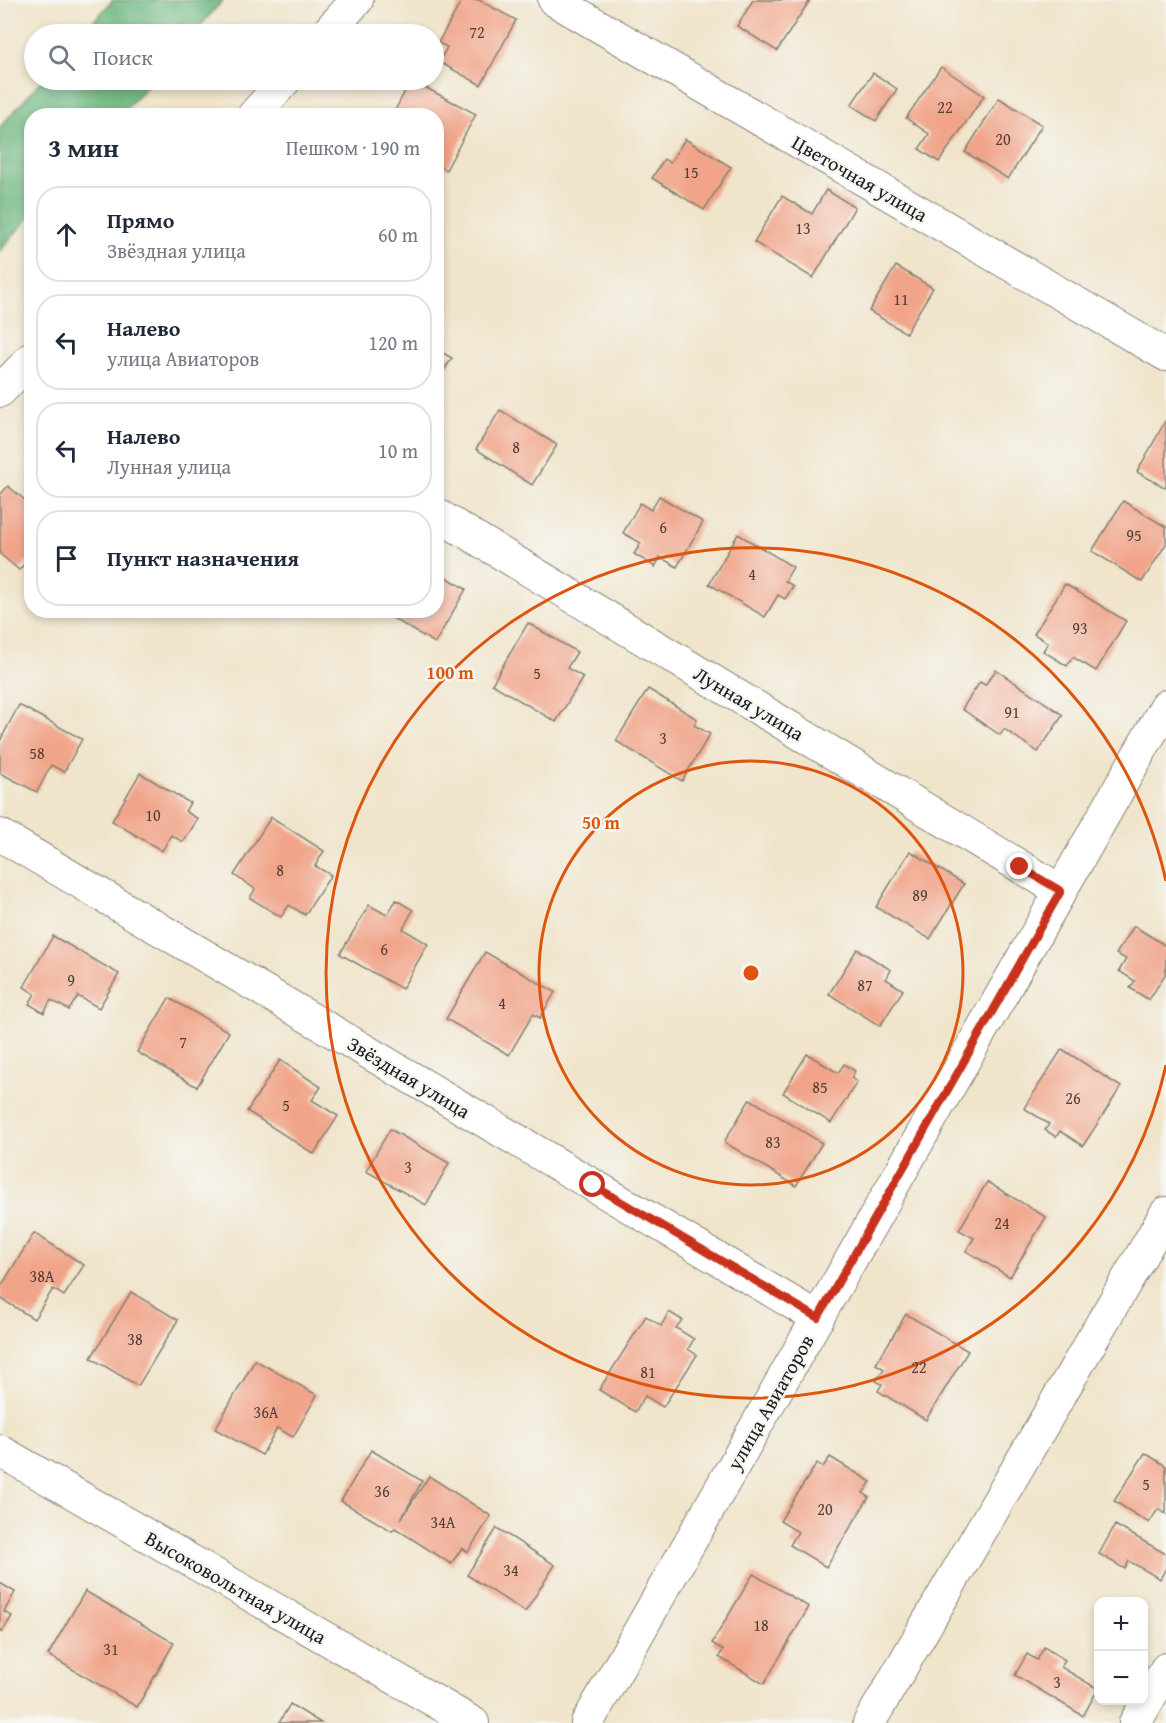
<!DOCTYPE html>
<html lang="ru">
<head>
<meta charset="utf-8">
<style>
  body { margin:0; font-family:"Gentium Book Plus",serif; background:#f2f2f3; color:#1f2937 }
  .controls { position:absolute; right:18px; bottom:18px; display:grid; overflow:hidden; border-radius:12px; box-shadow:0 3px 9px #0003 }
  .controls button { width:54px; height:54px; display:grid; place-items:center; padding:0; border:0; border-bottom:2px solid #e0e1e3; background:#fff; color:#1f2937; font:30px sans-serif }
  .stop { position:absolute; width:18px; height:18px; margin:-14px; border:4px solid #c8321e; border-radius:50%; background:#fff }
  .stop.end { background:#c8321e; border-color:#fff; box-shadow:0 2px 6px #0008 }
  .list { margin:0; padding:0; list-style:none }
  h2 { display:flex; justify-content:space-between; align-items:center; height:78px; margin:0; padding:0 24px; font-size:26px }
  h2 small { font-size:20px; font-weight:400; color:#747a83 }
  .list li { display:grid; grid-template-columns:39px 1fr auto; gap:18px; align-items:center; box-sizing:border-box; height:96px; margin:0 12px 12px; padding:0 12px; border:2px solid #e0e1e3; border-radius:24px }
  .list b { display:block; font-size:22px; white-space:nowrap }
  .list p { margin:0; font-size:20px; white-space:nowrap; color:#747a83 }
  .list em { font-size:20px; font-style:normal; color:#747a83 }
  .icon { flex:none; width:33px; height:33px; fill:none; stroke:currentColor; stroke-width:2; stroke-linecap:round; stroke-linejoin:round }
  .map { position:relative; flex:none; width:1166px; height:1723px; overflow:hidden }
  .search { position:absolute; background:#fff; box-shadow:0 3px 9px #0003; left:24px; top:24px; width:420px; height:66px; display:flex; align-items:center; gap:15px; box-sizing:border-box; padding:0 21px; border-radius:33px; color:#747a83; font-size:22px }
  .panel { position:absolute; background:#fff; box-shadow:0 3px 9px #0003; left:24px; top:108px; width:420px; height:510px; border-radius:24px }
  .map>svg:first-child { display:block }
  .forest { fill:#6cb67e; stroke:#44694d; stroke-width:1.5 }
  .building { fill:#f1a489 }
  .lines { fill:none; stroke-linecap:round; stroke-linejoin:round }
  .minor-casing { stroke:#868073; stroke-width:34 }
  .minor { stroke:#fff; stroke-width:32 }
  .route { stroke:#c8321e; stroke-width:8 }
  .ring { fill:none; stroke:#de560d; stroke-width:3 }
  .labels { text-anchor:middle; dominant-baseline:central; stroke-width:5; stroke-linejoin:round; paint-order:stroke }
  .number-label { font-size:16px; fill:#513e37 }
  .street-label { font-size:20px; fill:#1c1c1c; stroke:#f6f6f2 }
  .centre { fill:#de560d; stroke:#f6f6f2; stroke-width:3 }
  .ring-label { font-size:18px; text-anchor:middle; font-weight:bold; fill:#de560d; stroke:#f6f6f2; stroke-width:5; stroke-linejoin:round; paint-order:stroke }
</style>
</head>
<body>
<div class="map">
<svg width="1166" height="1723" viewBox="0 0 1166 1723">
  <rect width="100%" height="100%" fill="#f6f6f2"/>
  <filter id="ink" filterUnits="userSpaceOnUse"><feTurbulence type="fractalNoise" baseFrequency=".0167" numOctaves="2"/><feDisplacementMap in="SourceGraphic" scale="12" xChannelSelector="R" yChannelSelector="G"/><feConvolveMatrix kernelMatrix="1 2 1 2 8 2 1 2 1" color-interpolation-filters="sRGB"/></filter>
  <filter id="wash" filterUnits="userSpaceOnUse"><feTurbulence type="fractalNoise" baseFrequency=".008" numOctaves="4" result="noise"/><feDisplacementMap in="SourceGraphic" scale="24" xChannelSelector="R" yChannelSelector="G"/><feGaussianBlur stdDeviation="1.35" result="paint"/><feColorMatrix in="noise" values="0 0 0 0 0 0 0 0 0 0 0 0 0 0 0 0 0 1.4 0 .05"/><feComposite in="paint" operator="in"/></filter>
  <g filter="url(#wash)">
    <rect width="100%" height="100%" fill="#f0e4ca"/>
    <g class="forest">
      <polygon points="113,0 223,0 193,34 82,34"/>
      <polygon points="42,80 153,80 120,115 32,116 31,215 0,251 0,127"/>
    </g>
    <g id="blocks">
      <g class="building">
        <polygon points="462,0 479,0 516,20 481,85 439,62 447,47 438,43"/>
        <polygon points="753,0 810,0 777,51 737,26"/>
        <polygon points="941,67 984,96 939,162 919,149 929,134 906,118"/>
        <polygon points="873,73 897,89 876,121 851,105"/>
        <polygon points="411,80 476,114 446,170 436,165 436,116 392,116"/>
        <polygon points="999,98 1042,125 1008,179 965,152"/>
        <polygon points="685,139 731,167 704,210 652,178 664,159 670,163"/>
        <polygon points="826,190 855,207 813,278 754,242 782,196 812,214"/>
        <polygon points="896,266 933,288 906,333 869,311"/>
        <polygon points="436,349 452,358 436,383"/>
        <polygon points="500,410 557,445 532,485 476,449"/>
        <polygon points="1166,420 1166,488 1137,472"/>
        <polygon points="8,486 32,506 32,556 19,570 0,554 0,495"/>
        <polygon points="659,496 703,522 677,567 660,557 655,567 634,554 641,543 623,533 640,503 651,510"/>
        <polygon points="1123,501 1166,527 1166,544 1142,582 1092,551"/>
        <polygon points="738,534 793,567 785,581 793,586 785,599 778,595 765,617 709,584"/>
        <polygon points="436,571 466,589 435,643 384,613 386,610 436,610"/>
        <polygon points="1065,584 1126,621 1096,671 1073,657 1067,666 1043,651 1048,643 1034,634"/>
        <polygon points="528,623 577,652 567,668 583,677 556,722 492,684"/>
        <polygon points="996,670 1063,715 1038,752 1004,729 1000,735 962,709 980,682 985,685"/>
        <polygon points="648,689 697,719 694,725 710,734 682,781 616,741"/>
        <polygon points="19,705 82,739 64,772 51,765 37,792 0,773 0,741"/>
        <polygon points="140,773 190,803 185,811 198,819 183,842 171,835 162,851 112,821"/>
        <polygon points="271,817 324,851 315,866 331,875 305,915 289,905 281,917 250,898 255,889 234,875"/>
        <polygon points="910,851 964,884 930,939 876,907"/>
        <polygon points="396,900 413,910 403,929 428,944 402,989 340,954 369,905 387,915"/>
        <polygon points="1134,926 1166,946 1166,973 1149,1000 1130,988 1135,981 1119,971 1126,959 1116,954"/>
        <polygon points="53,936 119,974 99,1008 78,996 69,1010 51,1000 44,1013 29,1004 35,994 24,987"/>
        <polygon points="857,949 891,970 886,979 903,990 880,1026 829,994"/>
        <polygon points="485,952 555,992 540,1018 533,1014 509,1055 446,1019"/>
        <polygon points="169,998 229,1032 197,1087 137,1052"/>
        <polygon points="1062,1049 1121,1087 1083,1146 1060,1131 1056,1137 1045,1130 1049,1124 1024,1108"/>
        <polygon points="807,1054 838,1073 844,1064 855,1071 851,1078 857,1082 831,1123 783,1093"/>
        <polygon points="280,1060 321,1087 312,1100 338,1116 314,1154 247,1111"/>
        <polygon points="750,1099 822,1143 796,1186 724,1142"/>
        <polygon points="390,1129 449,1163 426,1205 366,1171"/>
        <polygon points="987,1182 1046,1217 1010,1277 966,1251 974,1238 959,1230"/>
        <polygon points="34,1233 84,1265 64,1296 53,1289 34,1319 0,1298 0,1288"/>
        <polygon points="131,1292 178,1320 138,1386 91,1358"/>
        <polygon points="669,1312 682,1320 676,1328 694,1339 688,1349 697,1355 663,1407 645,1396 635,1412 599,1390 646,1316 661,1326"/>
        <polygon points="906,1314 968,1351 926,1420 878,1391 882,1384 876,1381 884,1369 876,1364"/>
        <polygon points="255,1360 317,1395 293,1437 277,1428 262,1455 215,1429"/>
        <polygon points="371,1450 422,1481 401,1519 429,1476 491,1516 468,1552 462,1548 451,1564 395,1528 392,1531 341,1501"/>
        <polygon points="1145,1453 1166,1466 1166,1514 1158,1509 1149,1523 1114,1501"/>
        <polygon points="830,1457 871,1482 863,1493 869,1497 826,1567 790,1545 798,1532 780,1521 817,1463 823,1467"/>
        <polygon points="1115,1525 1166,1554 1166,1568 1160,1579 1129,1561 1125,1569 1099,1554"/>
        <polygon points="497,1528 555,1565 525,1612 467,1575"/>
        <polygon points="753,1574 809,1607 764,1684 719,1657 723,1650 712,1643"/>
        <polygon points="0,1583 15,1592 4,1612 12,1616 2,1632 0,1631"/>
        <polygon points="85,1591 174,1643 137,1707 48,1655"/>
        <polygon points="1044,1647 1065,1660 1061,1667 1098,1689 1083,1716 1015,1675 1027,1654 1037,1660"/>
        <polygon points="290,1704 321,1723 279,1723"/>
      </g>
    </g>
  </g>
  <g filter="url(#ink)">
    <use href="#blocks" fill-opacity="0" stroke="#868073" stroke-width="1.5"/>
    <g class="lines">
      <g class="minor-casing">
        <g id="minor">
          <polyline points="554,0 1166,355"/>
          <polyline points="326,34 357,0"/>
          <polyline points="253,116 285,80"/>
          <polyline points="0,391 32,358"/>
          <polyline points="436,514 1061,891"/>
          <polyline points="0,835 818,1318"/>
          <polyline points="0,1451 473,1723"/>
          <polyline points="587,1723 1166,706"/>
          <polyline points="869,1723 1166,1213"/>
          <polyline points="1135,1723 1166,1669"/>
        </g>
      </g>
      <use href="#minor" class="minor"/>
    </g>
  </g>
  <g class="lines" filter="url(#ink)">
    <polyline class="route" points="593,1185 818,1318 1061,891 1020,867"/>
  </g>
  <g class="ring">
    <circle cx="751" cy="973" r="212"/>
    <path d="M1166 1065A425 425 0 1 1 1166 881"/>
  </g>
  <g class="labels">
    <g class="number-label">
      <text x="477" y="32">72</text>
      <text x="945" y="107">22</text>
      <text x="1003" y="139">20</text>
      <text x="691" y="172">15</text>
      <text x="803" y="228">13</text>
      <text x="901" y="299">11</text>
      <text x="516" y="447">8</text>
      <text x="663" y="527">6</text>
      <text x="1134" y="535">95</text>
      <text x="752" y="574">4</text>
      <text x="1080" y="628">93</text>
      <text x="537" y="673">5</text>
      <text x="1012" y="712">91</text>
      <text x="663" y="738">3</text>
      <text x="37" y="753">58</text>
      <text x="153" y="815">10</text>
      <text x="280" y="870">8</text>
      <text x="920" y="895">89</text>
      <text x="384" y="949">6</text>
      <text x="71" y="980">9</text>
      <text x="865" y="985">87</text>
      <text x="502" y="1003">4</text>
      <text x="183" y="1042">7</text>
      <text x="820" y="1087">85</text>
      <text x="1073" y="1098">26</text>
      <text x="286" y="1105">5</text>
      <text x="773" y="1142">83</text>
      <text x="408" y="1167">3</text>
      <text x="1002" y="1223">24</text>
      <text x="42" y="1276">38А</text>
      <text x="135" y="1339">38</text>
      <text x="919" y="1367">22</text>
      <text x="648" y="1372">81</text>
      <text x="266" y="1412">36А</text>
      <text x="1146" y="1484">5</text>
      <text x="382" y="1491">36</text>
      <text x="825" y="1509">20</text>
      <text x="443" y="1522">34А</text>
      <text x="511" y="1570">34</text>
      <text x="761" y="1625">18</text>
      <text x="111" y="1649">31</text>
      <text x="1057" y="1682">3</text>
    </g>
    <g class="street-label">
      <text transform="translate(860 178) rotate(30)">Цветочная улица</text>
      <text transform="translate(749 703) rotate(31)">Лунная улица</text>
      <text transform="translate(409 1077) rotate(31)">Звёздная улица</text>
      <text transform="translate(770 1402) rotate(-60)">улица Авиаторов</text>
      <text transform="translate(236 1587) rotate(30)">Высоковольтная улица</text>
    </g>
  </g>
  <circle cx="751" cy="973" r="9" class="centre"/>
  <g class="ring-label">
    <text x="450" y="679">100 m</text>
    <text x="601" y="829">50 m</text>
  </g>
</svg>
<div class="controls">
<button>+</button>
<button>−</button>
</div>
<div class="stop" style="left:593px;top:1185px"></div>
<div class="stop end" style="left:1020px;top:867px"></div>
<div class="search"><svg class="icon" aria-label="search" viewBox="0 0 24 24"><circle cx="10" cy="10" r="6"/><path d="M15 15l6 6"/></svg>Поиск</div>
<section class="panel">
<h2>3 мин<small>Пешком · 190 m</small></h2>
<ul class="list">
<li><svg class="icon" aria-label="ahead" viewBox="0 0 24 24"><path d="M12 20V5M6 11l6-6 6 6"/></svg><div><b>Прямо</b><p>Звёздная улица</p></div><em>60 m</em></li>
<li><svg class="icon" aria-label="left" viewBox="0 0 24 24"><path d="M17 20v-9H6M10 6l-5 5 5 5"/></svg><div><b>Налево</b><p>улица Авиаторов</p></div><em>120 m</em></li>
<li><svg class="icon" aria-label="left" viewBox="0 0 24 24"><path d="M17 20v-9H6M10 6l-5 5 5 5"/></svg><div><b>Налево</b><p>Лунная улица</p></div><em>10 m</em></li>
<li><svg class="icon" aria-label="arrive" viewBox="0 0 24 24"><path d="M6 21V4h12l-3 4 3 4H6"/></svg><div><b>Пункт назначения</b></div></li>
</ul>
</section>
</div>
</body>
</html>
